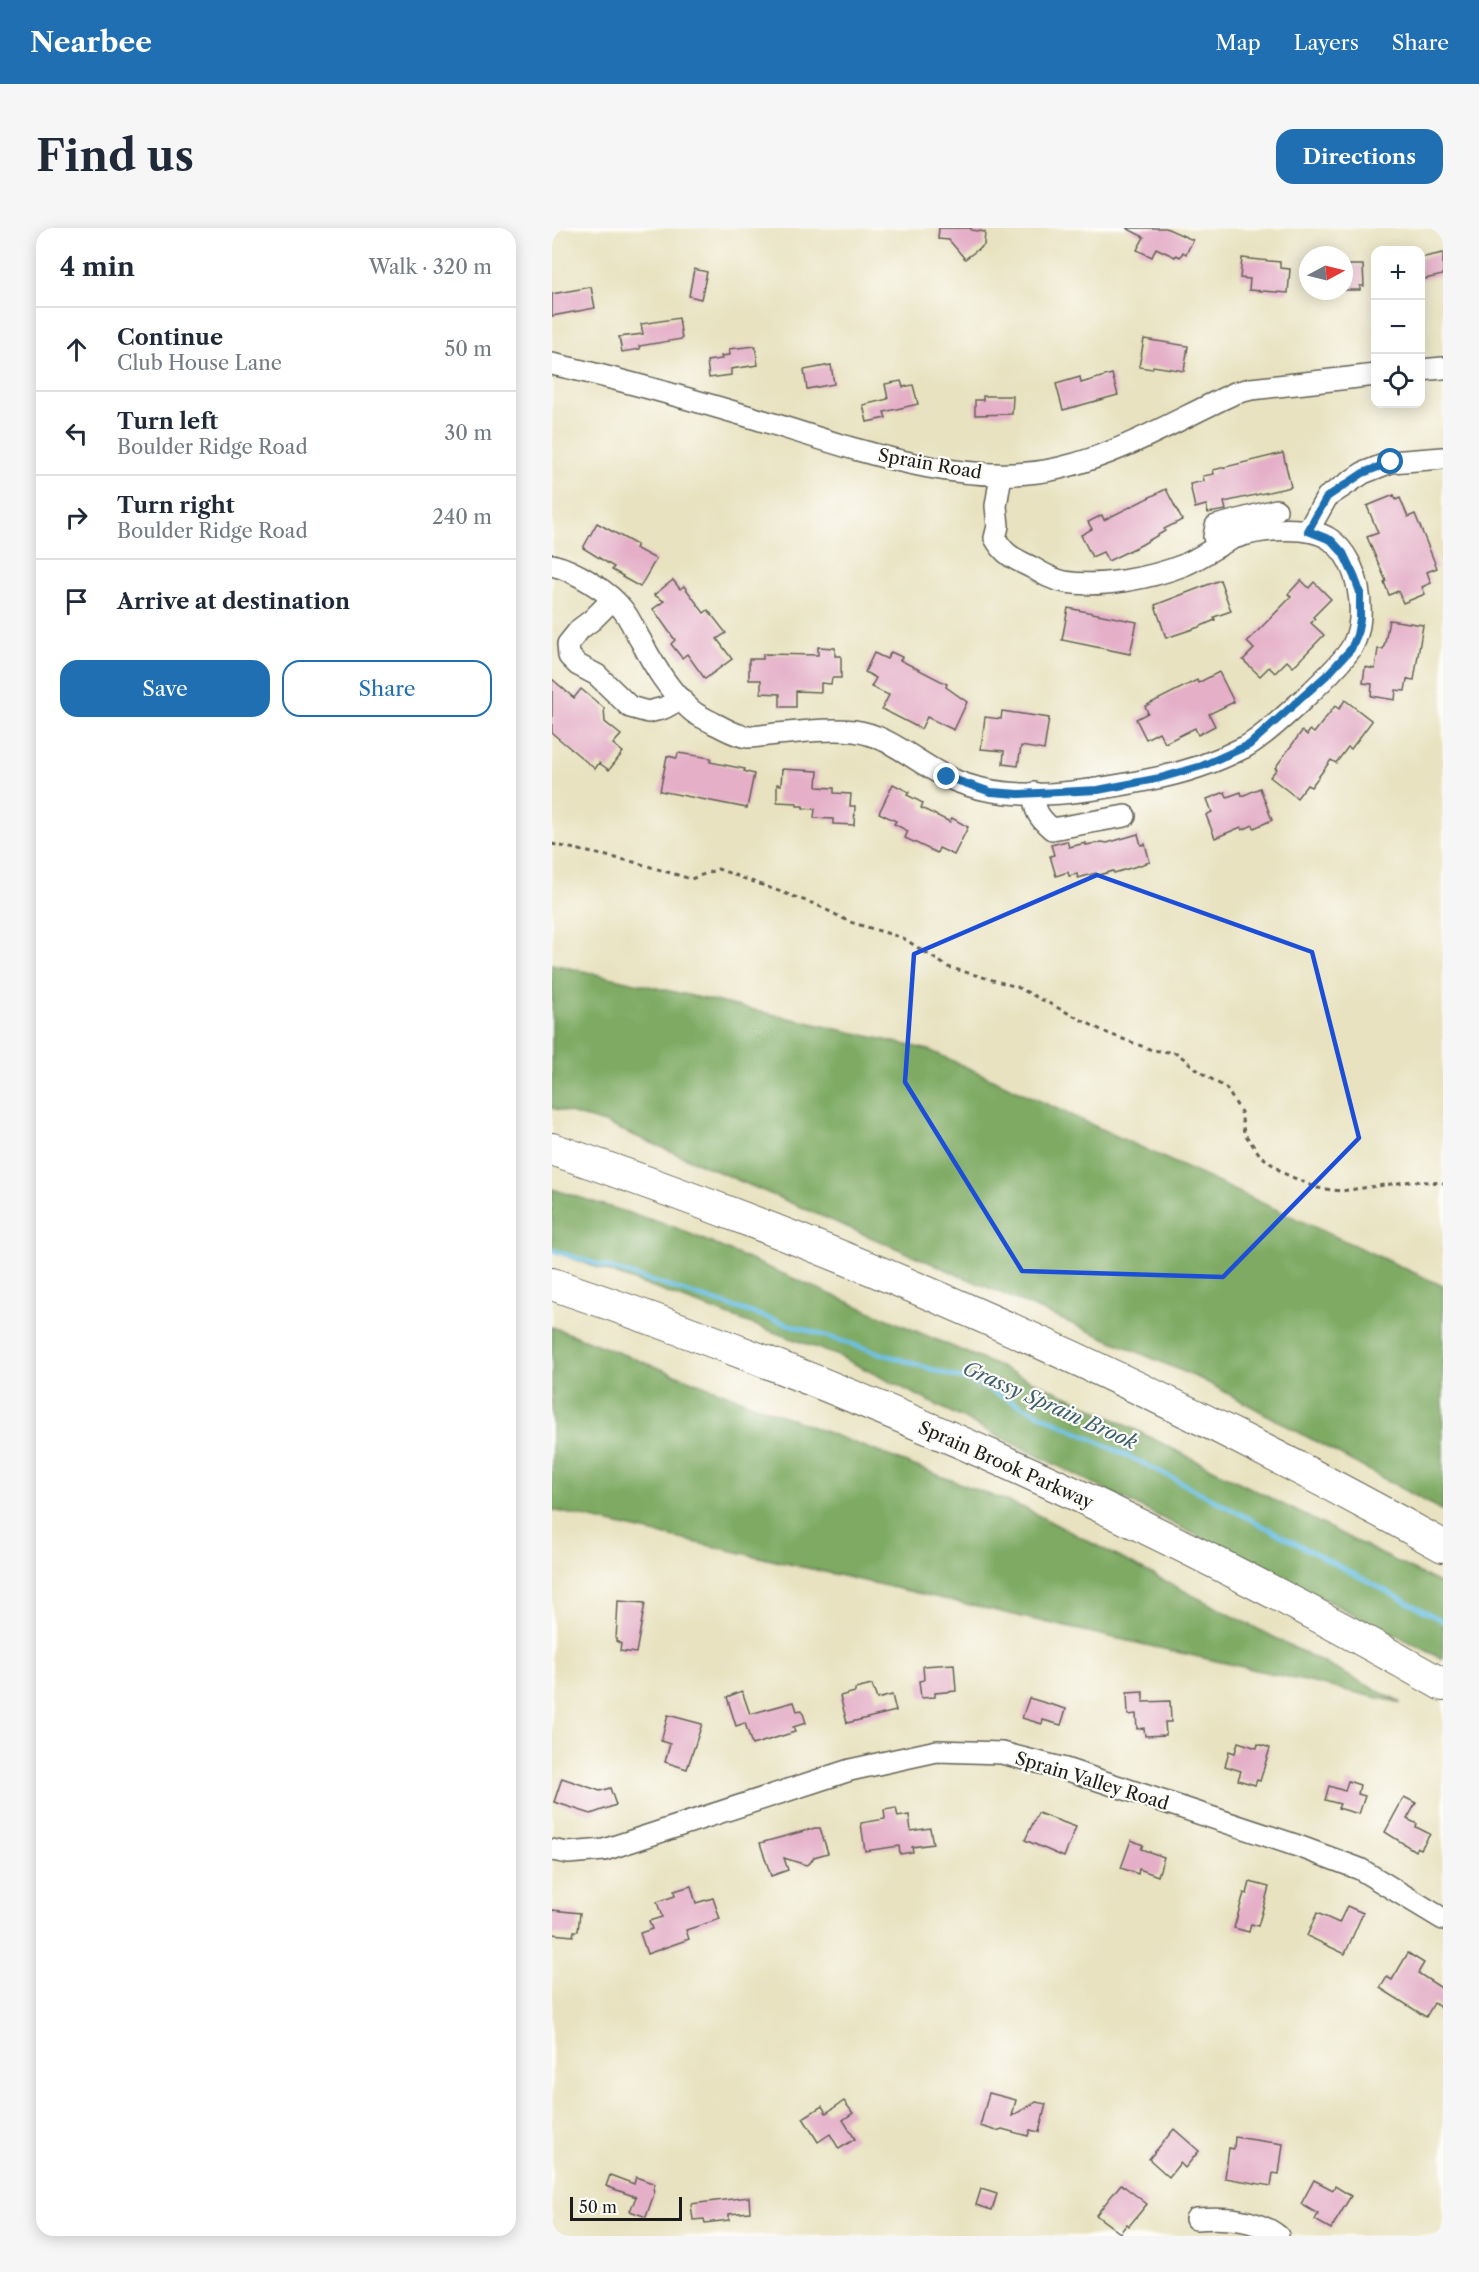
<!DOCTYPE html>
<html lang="en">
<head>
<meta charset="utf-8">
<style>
  body { margin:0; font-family:"Libre Caslon Text",serif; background:#f6f6f7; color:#1f2937 }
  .controls { position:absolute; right:18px; top:18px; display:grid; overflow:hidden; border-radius:12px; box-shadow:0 3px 15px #0003 }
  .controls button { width:54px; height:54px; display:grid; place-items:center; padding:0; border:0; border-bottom:2px solid #e0e1e3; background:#fff; color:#1f2937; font:30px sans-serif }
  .compass { position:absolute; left:747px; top:18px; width:54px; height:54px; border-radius:50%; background:#fff; box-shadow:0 3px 15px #0003; rotate:83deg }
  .scale { position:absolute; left:18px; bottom:15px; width:112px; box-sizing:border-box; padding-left:6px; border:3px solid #1c1c1c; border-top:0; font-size:16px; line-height:21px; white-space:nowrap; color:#1c1c1c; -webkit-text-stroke:4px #fdfcf7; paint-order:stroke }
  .stop { position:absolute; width:18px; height:18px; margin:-14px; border:4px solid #1f6fb2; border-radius:50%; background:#fff }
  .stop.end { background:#1f6fb2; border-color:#fff; box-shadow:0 2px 6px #0008 }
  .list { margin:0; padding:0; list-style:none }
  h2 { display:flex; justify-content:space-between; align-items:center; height:78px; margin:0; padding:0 24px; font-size:26px }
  h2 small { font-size:20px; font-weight:400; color:#747a83 }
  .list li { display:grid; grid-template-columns:39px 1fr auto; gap:18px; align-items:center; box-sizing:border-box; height:84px; padding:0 24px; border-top:2px solid #e0e1e3 }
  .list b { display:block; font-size:22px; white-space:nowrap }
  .list p { margin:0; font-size:20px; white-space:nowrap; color:#747a83 }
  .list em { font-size:20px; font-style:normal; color:#747a83 }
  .actions { display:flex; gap:12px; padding:18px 24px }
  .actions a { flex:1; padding:14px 0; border:2px solid #1f6fb2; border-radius:18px; text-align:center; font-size:21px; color:#1f6fb2 }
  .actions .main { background:#1f6fb2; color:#fff }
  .icon { flex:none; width:33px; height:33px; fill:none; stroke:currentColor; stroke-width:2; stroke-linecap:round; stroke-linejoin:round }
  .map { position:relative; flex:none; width:891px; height:2008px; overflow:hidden; border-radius:18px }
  header { display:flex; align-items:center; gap:36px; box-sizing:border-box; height:84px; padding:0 30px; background:#1f6fb2; color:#fff }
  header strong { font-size:28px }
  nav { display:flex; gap:33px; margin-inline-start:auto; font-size:21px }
  .intro { display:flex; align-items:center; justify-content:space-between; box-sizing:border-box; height:144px; padding:0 36px }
  h1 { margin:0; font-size:42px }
  .button { padding:15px 27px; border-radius:18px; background:#1f6fb2; color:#fff; font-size:21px; font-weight:700 }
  main { display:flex; gap:36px; padding:0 36px }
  aside { flex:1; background:#fff; border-radius:18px; box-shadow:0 3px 15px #0003 }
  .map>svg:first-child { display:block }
  .forest { fill:#7eaa63; stroke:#4d6340; stroke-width:1.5 }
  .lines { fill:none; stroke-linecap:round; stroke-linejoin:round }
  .stream { stroke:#6bc1e8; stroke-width:4.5 }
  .building { fill:#e4afc7 }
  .minor-casing { stroke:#636155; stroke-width:24 }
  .highway-casing { stroke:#636155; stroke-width:34 }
  .path { stroke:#636155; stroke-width:3; stroke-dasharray:4.5 4.5; stroke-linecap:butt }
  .minor { stroke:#fff; stroke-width:21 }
  .highway { stroke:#fff; stroke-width:32 }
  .route { stroke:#1f6fb2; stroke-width:8 }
  .marked { fill:none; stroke:#1d4ed8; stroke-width:4.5; stroke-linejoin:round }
  .labels { text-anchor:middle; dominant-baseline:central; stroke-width:4.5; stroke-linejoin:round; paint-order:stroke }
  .street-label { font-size:18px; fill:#1c1c1c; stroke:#fdfcf7 }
  .water-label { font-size:20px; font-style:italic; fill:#3c5e6e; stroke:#fdfcf7 }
</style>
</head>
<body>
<header>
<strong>Nearbee</strong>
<nav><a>Map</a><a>Layers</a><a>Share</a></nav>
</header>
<div class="intro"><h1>Find us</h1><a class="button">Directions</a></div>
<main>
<aside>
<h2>4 min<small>Walk · 320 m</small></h2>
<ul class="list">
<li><svg class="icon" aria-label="ahead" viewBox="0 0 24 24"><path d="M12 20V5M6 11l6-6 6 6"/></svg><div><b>Continue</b><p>Club House Lane</p></div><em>50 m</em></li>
<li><svg class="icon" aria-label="left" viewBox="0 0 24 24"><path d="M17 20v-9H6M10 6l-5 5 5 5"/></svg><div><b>Turn left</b><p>Boulder Ridge Road</p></div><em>30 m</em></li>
<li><svg class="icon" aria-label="right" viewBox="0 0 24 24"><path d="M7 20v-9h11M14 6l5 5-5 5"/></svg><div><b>Turn right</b><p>Boulder Ridge Road</p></div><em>240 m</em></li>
<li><svg class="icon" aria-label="arrive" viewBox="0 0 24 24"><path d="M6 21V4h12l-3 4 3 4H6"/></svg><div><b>Arrive at destination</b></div></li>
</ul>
<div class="actions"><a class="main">Save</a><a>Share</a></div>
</aside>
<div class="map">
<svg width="891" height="2008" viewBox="0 0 891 2008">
  <rect width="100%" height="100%" fill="#fdfcf7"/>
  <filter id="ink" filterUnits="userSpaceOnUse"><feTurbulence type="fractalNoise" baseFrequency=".0167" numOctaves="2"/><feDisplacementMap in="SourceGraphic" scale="12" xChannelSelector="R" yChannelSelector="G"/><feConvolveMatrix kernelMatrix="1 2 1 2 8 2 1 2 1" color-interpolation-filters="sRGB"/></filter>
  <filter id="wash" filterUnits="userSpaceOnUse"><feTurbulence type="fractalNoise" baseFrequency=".008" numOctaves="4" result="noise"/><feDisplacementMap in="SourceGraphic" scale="24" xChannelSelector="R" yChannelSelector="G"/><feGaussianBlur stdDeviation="1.35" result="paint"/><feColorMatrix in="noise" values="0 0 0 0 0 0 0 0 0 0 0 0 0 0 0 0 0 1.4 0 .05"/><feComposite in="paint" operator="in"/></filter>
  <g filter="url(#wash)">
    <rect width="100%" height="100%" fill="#e8e2c0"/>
    <g class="forest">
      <polygon points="0,736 377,822 891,1058 891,1283 651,1152 53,895 0,880"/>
      <polygon points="0,961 122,999 520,1170 891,1357 891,1431 287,1128 0,1023"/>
      <polygon points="0,1099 472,1280 849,1475 0,1282"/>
    </g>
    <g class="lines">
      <polyline class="stream" points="0,1022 420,1154 609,1244 891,1393"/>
    </g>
    <g id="blocks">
      <g class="building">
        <polygon points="387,0 419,0 419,2 433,4 432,17 413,31 397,12 386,11"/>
        <polygon points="574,0 614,0 641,12 634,26 631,24 628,29 624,27 623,29 604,20 600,29 585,22 592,9"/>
        <polygon points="891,25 891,47 868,52 868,30"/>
        <polygon points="690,30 728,34 728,40 738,41 736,65 697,62 698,51 688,50"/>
        <polygon points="797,37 811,37 812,58 808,58 808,62 792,62 792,46 797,46"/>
        <polygon points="142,41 155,44 149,71 137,68"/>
        <polygon points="39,59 43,80 0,88 0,66"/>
        <polygon points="127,90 130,111 87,118 88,121 70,124 67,109 91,106 89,96"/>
        <polygon points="592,111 636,118 632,143 601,138 600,141 587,139"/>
        <polygon points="203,118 206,137 179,141 179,147 157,150 155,133 170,131 169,128 178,127 177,121"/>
        <polygon points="279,137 282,156 255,161 252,142"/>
        <polygon points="560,146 566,167 511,182 504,156 528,149 529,155"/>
        <polygon points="349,153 351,159 361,157 366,176 332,184 334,190 315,194 311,177 336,171 333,156"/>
        <polygon points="431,168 461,168 460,186 423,187 423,172 431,172"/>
        <polygon points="731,225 739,259 672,274 674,282 656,285 654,277 643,280 638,256 652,253 651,248 662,246 661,242"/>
        <polygon points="614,261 630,292 612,301 613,303 589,317 556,333 551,324 540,329 529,307 540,301 536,294 550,287 552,292"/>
        <polygon points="842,267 844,272 848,270 856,289 863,286 885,340 875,344 879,355 870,359 873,366 851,375 846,363 837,367 832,354 834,353 815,309 826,305 815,278"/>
        <polygon points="45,295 85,317 83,320 104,331 88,359 70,349 71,348 60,342 62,339 31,320"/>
        <polygon points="121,352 128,361 132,358 152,385 156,382 174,405 165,411 180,431 153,451 135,426 130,430 119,416 123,412 101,381 112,373 102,367"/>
        <polygon points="668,352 679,383 662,389 663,392 647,399 614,410 603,377"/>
        <polygon points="749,352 757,360 762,354 779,371 761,389 763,391 759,395 772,407 741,439 735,433 723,445 717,439 708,448 691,432 702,421 695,414 739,369 736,366"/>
        <polygon points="516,380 585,394 578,426 510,412"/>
        <polygon points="837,392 871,397 862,452 855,451 853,463 844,462 843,472 819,468 820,456 811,455 813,439 823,441 826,421 831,421 833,414"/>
        <polygon points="266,419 283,420 283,428 289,428 289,450 280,450 279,456 269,455 269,464 244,463 244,479 228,479 228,466 209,465 209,452 197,452 197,431 211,431 211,426 266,427"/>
        <polygon points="339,424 350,429 348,432 395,456 394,459 415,474 402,502 375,489 369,501 330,481 337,467 319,459 324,450 313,444 322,425 335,431"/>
        <polygon points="667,444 682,474 657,486 663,498 646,507 643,500 613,515 607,504 594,511 584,491 596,485 593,478 645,452 646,455"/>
        <polygon points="0,451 22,470 29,461 52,480 53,494 69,507 61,516 71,524 57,542 47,535 43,541 0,505"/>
        <polygon points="793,472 820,493 799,521 796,519 784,535 779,532 759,559 755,557 745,570 718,549 725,541 723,540 750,503 755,507 758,502 762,505 783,478 787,481"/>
        <polygon points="450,483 497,490 492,522 469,518 466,538 451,536 452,523 429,521 433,489 449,491"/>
        <polygon points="126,525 159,530 158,534 193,541 192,543 202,546 195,580 108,563 115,528 125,530"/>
        <polygon points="230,541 266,543 265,559 282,560 282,565 299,566 298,578 303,578 302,597 281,596 281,591 262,590 263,581 251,580 251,578 245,578 245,575 225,574 225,556 229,557"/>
        <polygon points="341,556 357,564 355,567 371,575 369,580 398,594 400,590 416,599 402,627 387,620 385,625 353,610 356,603 342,596 344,593 327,585"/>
        <polygon points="708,560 720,592 702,600 701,597 690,602 689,599 663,610 654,587 660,584 655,571 673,564 675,569 689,564 690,568"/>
        <polygon points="586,606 589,617 593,616 598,634 562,645 561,643 544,648 544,645 526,650 525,646 517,648 516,644 504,648 498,628 502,627 499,617 515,613 517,619 534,615 534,617 550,614 555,615"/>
        <polygon points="66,1373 93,1375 84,1425 68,1423 69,1416 64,1413"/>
        <polygon points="402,1436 404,1463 383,1465 383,1469 369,1470 367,1453 372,1452 371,1438"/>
        <polygon points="320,1457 325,1471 340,1467 344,1483 295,1495 288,1468 303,1464 303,1461"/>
        <polygon points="190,1463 198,1486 242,1474 245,1483 250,1482 254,1495 241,1499 243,1504 200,1517 193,1495 184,1498 175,1469"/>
        <polygon points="591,1464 591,1474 618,1473 619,1494 613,1494 614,1507 593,1508 592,1500 585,1501 584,1486 576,1487 575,1465"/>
        <polygon points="477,1470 514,1481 509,1497 491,1492 490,1496 470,1490"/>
        <polygon points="116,1487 150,1496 135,1541 113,1534 118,1516 109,1513"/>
        <polygon points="686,1514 705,1520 706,1516 718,1520 708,1553 705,1552 703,1557 686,1552 689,1543 673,1538 677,1523 683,1525"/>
        <polygon points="10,1550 48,1563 58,1560 64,1577 39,1586 2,1574"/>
        <polygon points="796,1553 808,1557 806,1566 813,1568 807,1586 786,1580 788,1576 773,1572 777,1558 793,1563"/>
        <polygon points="852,1569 864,1575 855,1591 865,1596 864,1599 878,1606 869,1621 865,1619 863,1623 833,1604"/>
        <polygon points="344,1580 346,1589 357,1587 359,1603 378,1600 381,1616 360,1619 361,1624 348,1626 347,1618 313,1623 309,1595 333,1591 332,1582"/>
        <polygon points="486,1585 524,1599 512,1629 473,1612"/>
        <polygon points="263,1600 268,1600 276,1625 262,1629 258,1635 254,1637 232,1630 236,1642 219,1648 208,1615"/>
        <polygon points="579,1612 591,1617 589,1621 612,1629 606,1648 587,1641 586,1646 569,1640"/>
        <polygon points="698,1654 717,1659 706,1698 699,1696 697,1704 682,1700 692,1665 695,1666"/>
        <polygon points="139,1658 144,1675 161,1670 168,1691 134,1702 137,1711 95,1726 88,1705 100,1701 97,1693 110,1689 105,1674 123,1668 122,1663"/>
        <polygon points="795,1678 811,1685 793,1726 755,1708 765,1685 787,1695"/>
        <polygon points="0,1682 28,1685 26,1703 22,1703 21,1708 0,1706"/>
        <polygon points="856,1725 872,1735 866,1745 891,1761 891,1781 882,1775 874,1789 828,1760 835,1749 840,1752"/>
        <polygon points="437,1865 464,1872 460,1888 484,1874 494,1876 487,1904 478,1902 476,1908 450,1901 445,1903 428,1898"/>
        <polygon points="292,1873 301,1885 291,1892 303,1911 287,1921 278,1906 266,1914 251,1890 270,1878 274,1885"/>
        <polygon points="622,1901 647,1923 633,1940 628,1935 617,1949 597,1931"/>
        <polygon points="683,1909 731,1916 727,1946 721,1945 719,1958 673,1950 677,1920 682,1921"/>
        <polygon points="58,1947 82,1956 84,1949 103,1956 101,1962 103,1963 94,1989 78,1983 84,1969 54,1958"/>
        <polygon points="762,1952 781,1962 783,1958 799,1968 779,2001 763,1992 766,1986 749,1976"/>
        <polygon points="569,1956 595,1976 577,1998 575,1996 568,2005 544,1987"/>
        <polygon points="429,1961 445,1966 440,1982 424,1977"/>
        <polygon points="197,1969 198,1984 177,1986 177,1992 153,1995 152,1991 141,1992 139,1976"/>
      </g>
    </g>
  </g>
  <g filter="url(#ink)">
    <use href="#blocks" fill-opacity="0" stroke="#636155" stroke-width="1.5"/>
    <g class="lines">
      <g class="minor-casing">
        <g id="minor">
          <path d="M 0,136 C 68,151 135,170 202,190 C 295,218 411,263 508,240 C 571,225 626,191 683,165 L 699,161 L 824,147"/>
          <polyline points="868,142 891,140"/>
          <polyline points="756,303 775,269 811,245 839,234 891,230"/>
          <polyline points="665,319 662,309 664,298 724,282"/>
          <path d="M 0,337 C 22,342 58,364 71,382 C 78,391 83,403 89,413 C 102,438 117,463 139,482 C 145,488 155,491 163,496 C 174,501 184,508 196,509 C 205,509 215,507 224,506 C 250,504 276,500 302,503 C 337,507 366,536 397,550 C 458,578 536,564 600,551 C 632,545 664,534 693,519 C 714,508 791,437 801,417 C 816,386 807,333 779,312 C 757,296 706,301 682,310 C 665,317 649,330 632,337 C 599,350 548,360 513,354 C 501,352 491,346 481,340 C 463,331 453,328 443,310 L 446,298 L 444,278 L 449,247"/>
          <polyline points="60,372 40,392 28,401 16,416 17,428 26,437 45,447 78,479 96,484 112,480 129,471"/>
          <path d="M 482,565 C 482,583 487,590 500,601 L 573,588"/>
          <polyline points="0,1622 16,1625 52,1622 298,1542 385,1523 450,1525 513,1541 746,1618 808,1641 891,1691"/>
          <path d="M 644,1991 C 672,1989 703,1990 726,2008"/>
        </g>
      </g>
      <g class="highway-casing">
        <g id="highway">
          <path d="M 0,921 C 308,1026 607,1159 891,1318"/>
          <path d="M 0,1056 C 308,1160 609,1296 891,1457"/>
        </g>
      </g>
      <polyline class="path" points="0,616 82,634 139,651 166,641 265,677 298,694 351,710 396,739 465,759 555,805 600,822 625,825 648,844 674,860 689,884 692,905 708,927 731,945 765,960 789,963 861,953 891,955"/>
      <use href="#minor" class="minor"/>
      <use href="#highway" class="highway"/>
    </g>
  </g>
  <g class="lines" filter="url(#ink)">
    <polyline class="route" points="395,549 439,564 467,566 546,562 608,550 650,538 697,517 776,446 799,421 805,407 808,391 808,364 802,348 791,325 779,312 756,303 775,269 811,245 839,234"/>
  </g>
  <path class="marked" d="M 545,647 L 760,724 L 807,910 L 671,1049 L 470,1043 L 353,854 L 362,726 Z"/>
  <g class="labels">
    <g class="street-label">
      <text transform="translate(378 236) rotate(10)">Sprain Road</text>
      <text transform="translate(454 1237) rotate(24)">Sprain Brook Parkway</text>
      <text transform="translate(540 1553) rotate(17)">Sprain Valley Road</text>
    </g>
    <g class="water-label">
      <text transform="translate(498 1177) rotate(24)">Grassy Sprain Brook</text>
    </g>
  </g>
</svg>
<div class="controls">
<button>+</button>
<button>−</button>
<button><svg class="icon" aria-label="locate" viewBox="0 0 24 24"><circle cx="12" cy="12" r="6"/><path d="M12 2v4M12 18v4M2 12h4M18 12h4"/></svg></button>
</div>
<svg class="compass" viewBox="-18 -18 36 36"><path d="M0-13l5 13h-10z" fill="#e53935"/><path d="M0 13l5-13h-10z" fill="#747a83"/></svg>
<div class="scale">50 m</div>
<div class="stop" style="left:839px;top:234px"></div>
<div class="stop end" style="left:395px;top:549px"></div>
</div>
</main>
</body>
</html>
